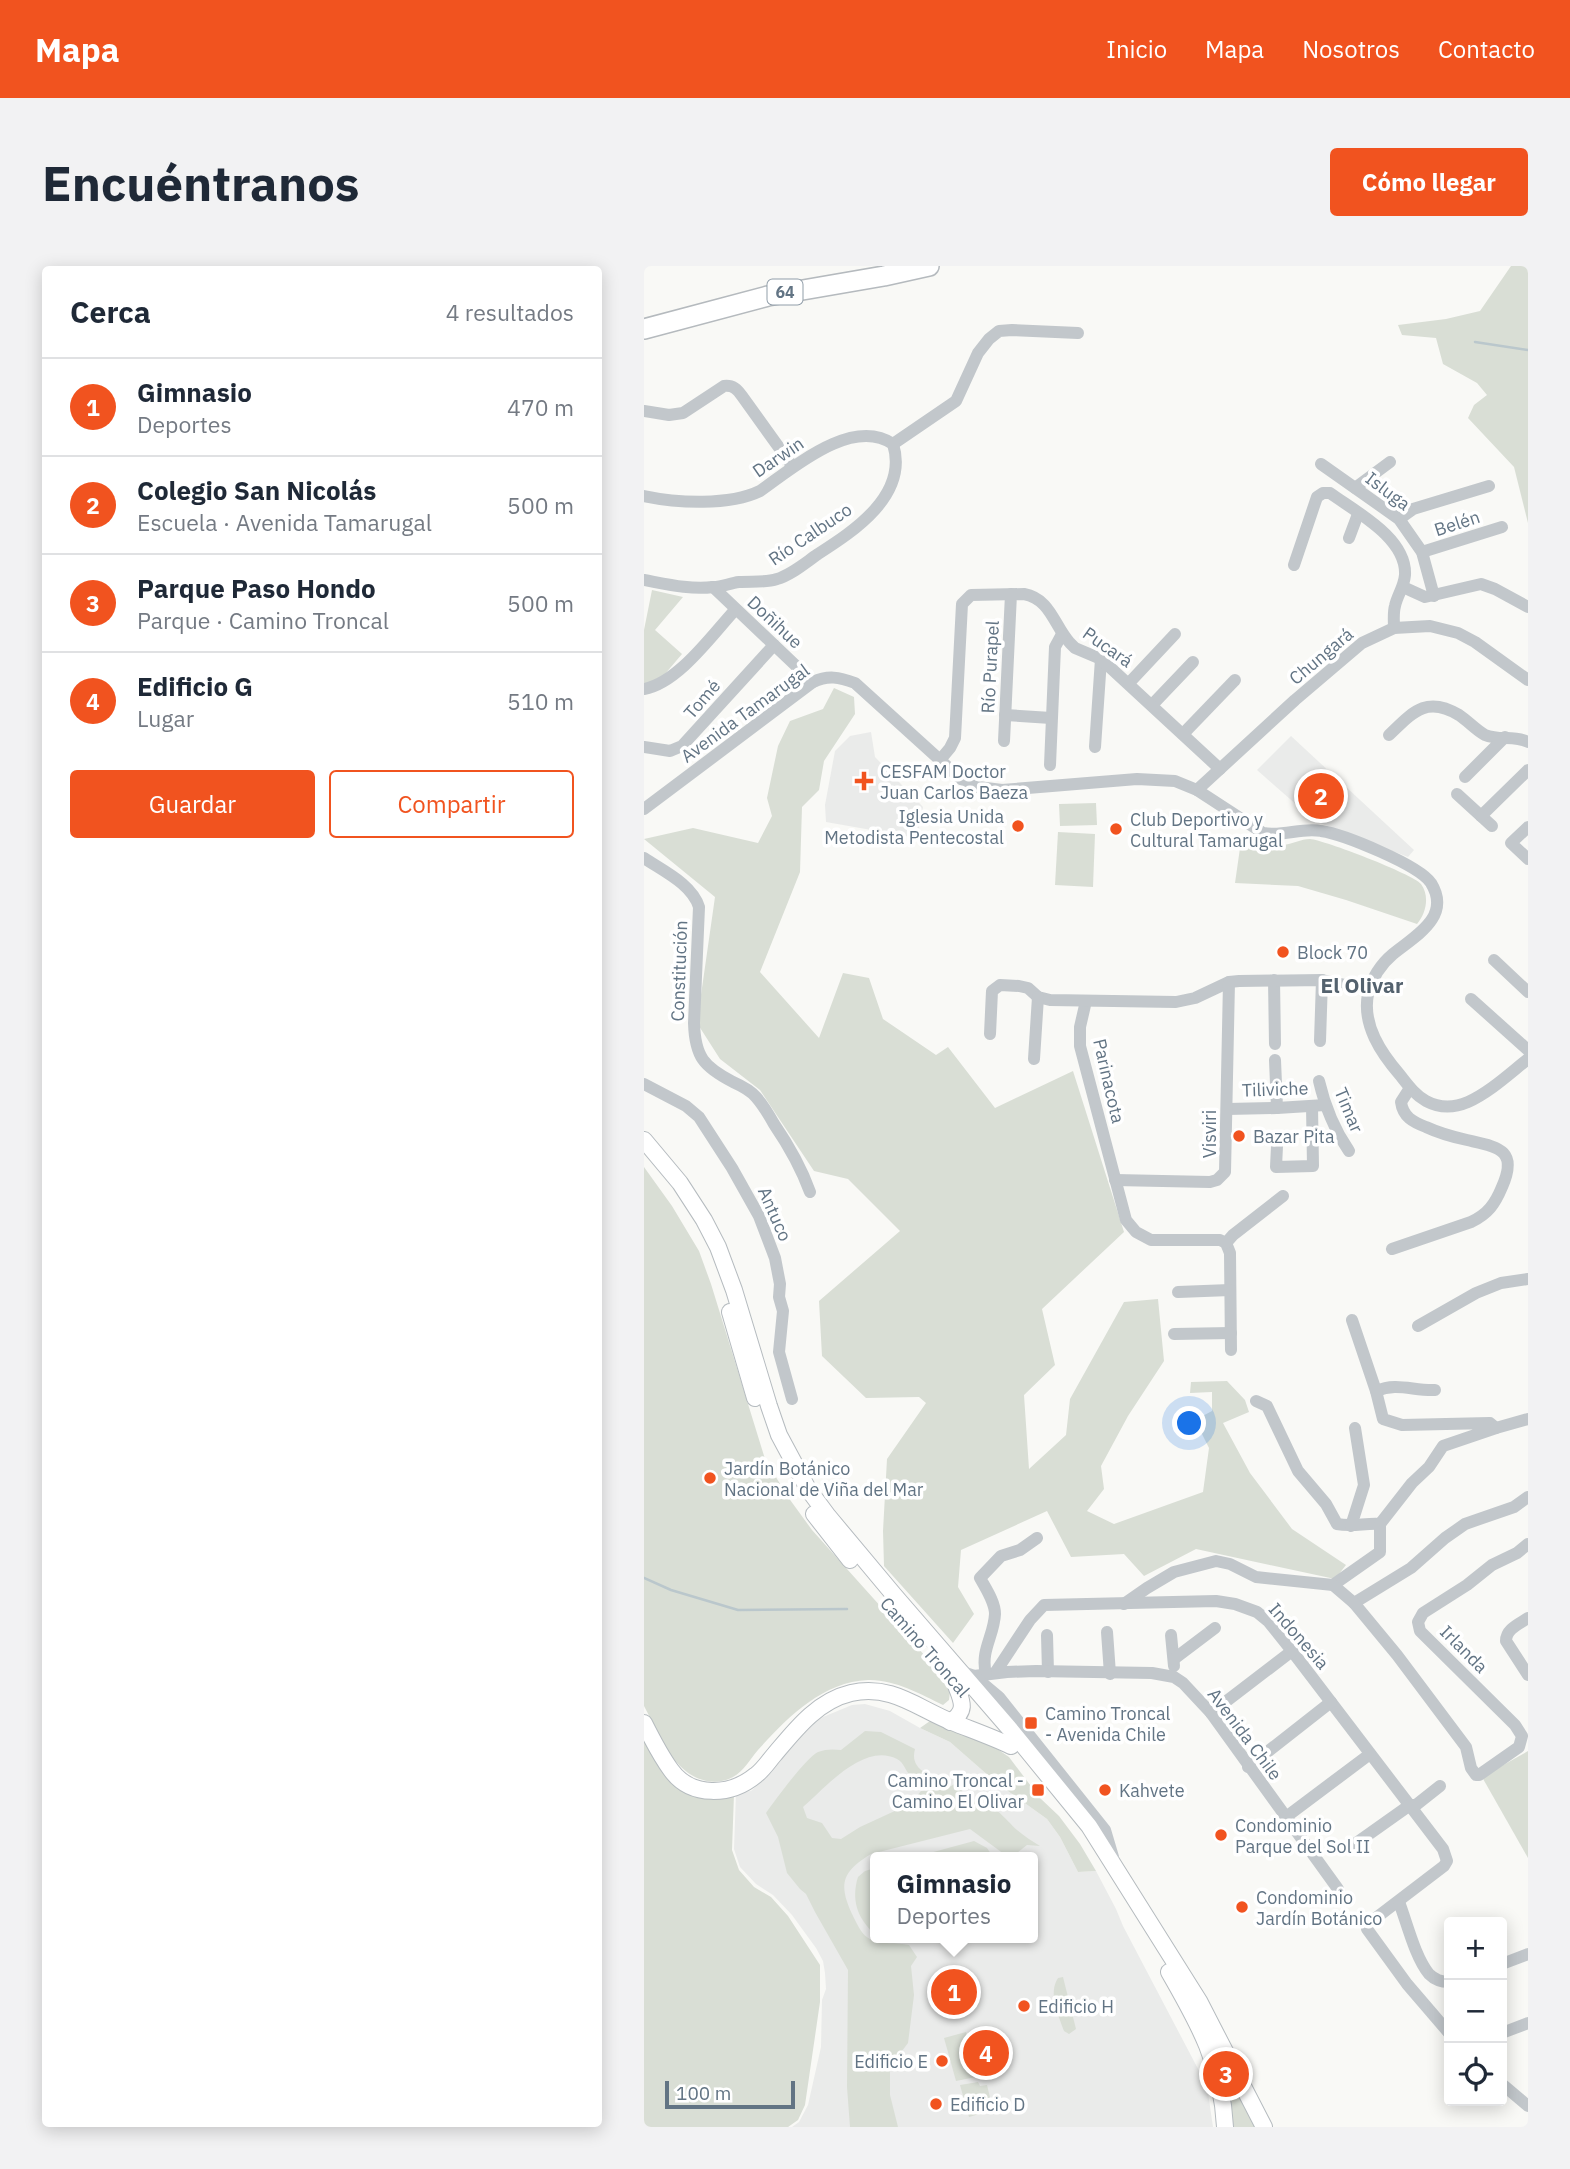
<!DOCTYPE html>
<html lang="es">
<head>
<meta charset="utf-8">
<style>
  body { margin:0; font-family:"IBM Plex Sans",sans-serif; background:#f2f2f3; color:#1f2937 }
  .controls { position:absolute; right:21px; bottom:21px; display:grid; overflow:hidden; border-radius:7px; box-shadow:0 4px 18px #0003 }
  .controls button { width:63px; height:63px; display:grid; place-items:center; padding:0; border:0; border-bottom:2px solid #e0e1e3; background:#fff; color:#1f2937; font:35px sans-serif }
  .scale { position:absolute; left:21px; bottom:18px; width:130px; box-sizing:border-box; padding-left:7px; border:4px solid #627484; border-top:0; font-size:19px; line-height:24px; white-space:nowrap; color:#627484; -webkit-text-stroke:5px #fff; paint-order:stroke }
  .you { position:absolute; left:546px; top:1158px; width:24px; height:24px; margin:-18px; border:5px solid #fff; border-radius:50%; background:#1a73e8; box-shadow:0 0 0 10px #1a73e833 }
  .badge { display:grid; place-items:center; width:46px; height:46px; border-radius:50%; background:#f1531f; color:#fff; font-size:23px; font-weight:700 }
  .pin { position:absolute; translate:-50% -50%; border:4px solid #fff; box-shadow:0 2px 7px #0006 }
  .popup { position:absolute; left:226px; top:1586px; width:168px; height:91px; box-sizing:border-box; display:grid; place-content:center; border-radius:7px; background:#fff; filter:drop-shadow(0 2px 5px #0005); font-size:23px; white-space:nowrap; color:#747a83 }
  .popup b { font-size:26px; color:#1f2937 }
  .popup::after { content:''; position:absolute; left:50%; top:100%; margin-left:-14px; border:14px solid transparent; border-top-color:#fff }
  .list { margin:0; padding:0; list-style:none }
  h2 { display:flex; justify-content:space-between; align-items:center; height:91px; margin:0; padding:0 28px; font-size:30px }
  h2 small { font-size:23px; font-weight:400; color:#747a83 }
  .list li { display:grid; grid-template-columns:46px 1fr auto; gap:21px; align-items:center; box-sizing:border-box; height:98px; padding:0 28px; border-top:2px solid #e0e1e3 }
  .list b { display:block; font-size:26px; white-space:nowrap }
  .list p { margin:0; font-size:23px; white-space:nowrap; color:#747a83 }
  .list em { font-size:23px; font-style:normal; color:#747a83 }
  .actions { display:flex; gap:14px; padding:21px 28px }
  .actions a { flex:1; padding:16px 0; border:2px solid #f1531f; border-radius:7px; text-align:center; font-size:24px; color:#f1531f }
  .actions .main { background:#f1531f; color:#fff }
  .icon { flex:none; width:38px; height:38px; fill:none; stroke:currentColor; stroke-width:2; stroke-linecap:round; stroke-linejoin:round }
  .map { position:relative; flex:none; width:884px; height:1861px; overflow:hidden; border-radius:7px }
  header { display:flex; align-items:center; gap:42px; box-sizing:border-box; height:98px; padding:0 35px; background:#f1531f; color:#fff }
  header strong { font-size:33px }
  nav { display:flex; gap:38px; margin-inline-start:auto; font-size:24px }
  .intro { display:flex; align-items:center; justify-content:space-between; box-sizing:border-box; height:168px; padding:0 42px }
  h1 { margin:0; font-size:49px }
  .button { padding:18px 32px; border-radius:7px; background:#f1531f; color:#fff; font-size:24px; font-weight:700 }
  main { display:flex; gap:42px; padding:0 42px }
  aside { flex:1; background:#fff; border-radius:7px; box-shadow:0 4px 18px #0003 }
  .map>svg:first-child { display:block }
  .built { fill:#eaebea; fill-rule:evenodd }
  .green { fill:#d9ded5 }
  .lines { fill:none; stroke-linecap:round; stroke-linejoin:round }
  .stream { stroke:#bac7cc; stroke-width:2.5 }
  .major-casing { stroke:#b5bbbf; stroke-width:18 }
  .highway-casing { stroke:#b5babe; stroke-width:22 }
  .minor { stroke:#c2c7cb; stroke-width:12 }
  .major { stroke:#fff; stroke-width:16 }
  .highway { stroke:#fff; stroke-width:19 }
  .poi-dot { fill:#f1531f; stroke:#fff; stroke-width:2.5 }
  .labels { text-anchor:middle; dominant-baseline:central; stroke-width:7; stroke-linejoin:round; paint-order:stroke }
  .shield { fill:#fff; stroke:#919ea9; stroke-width:2 }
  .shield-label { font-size:16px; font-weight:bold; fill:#627484 }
  .street-label { font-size:18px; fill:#627484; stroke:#fff }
  .poi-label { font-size:18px; fill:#627484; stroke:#fff; text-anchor:start }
  .quarter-label { font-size:21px; font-weight:bold; fill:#54626e; stroke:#fff }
</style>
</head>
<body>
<header>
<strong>Mapa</strong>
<nav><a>Inicio</a><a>Mapa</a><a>Nosotros</a><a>Contacto</a></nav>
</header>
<div class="intro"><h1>Encuéntranos</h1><a class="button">Cómo llegar</a></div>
<main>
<aside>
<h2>Cerca<small>4 resultados</small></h2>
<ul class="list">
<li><span class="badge">1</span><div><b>Gimnasio</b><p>Deportes</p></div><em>470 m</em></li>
<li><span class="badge">2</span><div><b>Colegio San Nicolás</b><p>Escuela · Avenida Tamarugal</p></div><em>500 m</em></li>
<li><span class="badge">3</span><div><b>Parque Paso Hondo</b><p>Parque · Camino Troncal</p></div><em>500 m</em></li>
<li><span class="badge">4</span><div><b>Edificio G</b><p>Lugar</p></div><em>510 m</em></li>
</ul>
<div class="actions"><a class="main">Guardar</a><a>Compartir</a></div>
</aside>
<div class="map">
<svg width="884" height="1861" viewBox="0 0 884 1861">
  <rect width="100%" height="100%" fill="#f9f9f6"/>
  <g class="built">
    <polygon points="227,466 231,491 279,541 273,572 182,556 181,539 191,485 206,470"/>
    <polygon points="647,470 770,584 764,591 671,555 613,504"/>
    <path d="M 221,1438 L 246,1445 L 276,1462 L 306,1476 L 354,1518 L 403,1553 L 416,1571 L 434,1606 L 452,1605 L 472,1643 L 479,1660 L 563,1820 L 569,1861 L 148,1861 L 155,1856 L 164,1839 L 177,1781 L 178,1734 L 182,1723 L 181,1707 L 179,1695 L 172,1682 L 148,1649 L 129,1629 L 112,1618 L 96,1601 L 90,1583 L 92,1527 L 107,1525 L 128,1506 L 161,1463 L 179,1451 L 208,1439 ZM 231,1591 L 389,1591 L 389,1672 L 231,1672 Z"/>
  </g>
  <g class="green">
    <polygon points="867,0 884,0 884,257 870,201 824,152 830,139 843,129 833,117 799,98 792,72 758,69 754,59 802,53 836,45"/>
    <polygon points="8,324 39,331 11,364 38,388 15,415 0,419 0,364"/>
    <polygon points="190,422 210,431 211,448 180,495 175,524 158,541 156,606 116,706 175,772 199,707 225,712 239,753 292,789 304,781 351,842 429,805 480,966 398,1043 411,1099 380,1129 385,1203 422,1169 426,1133 480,1036 514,1033 520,1095 484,1150 457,1200 460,1223 443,1245 470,1258 559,1226 565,1182 551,1154 568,1145 568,1126 546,1127 547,1116 583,1115 601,1134 605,1146 579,1157 606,1207 648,1263 702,1299 691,1313 552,1283 500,1310 480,1288 427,1291 403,1245 317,1284 314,1321 330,1348 309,1377 240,1300 239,1265 243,1193 282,1137 275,1131 222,1132 178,1090 175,1035 256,965 204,913 170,905 116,824 76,793 53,757 71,631 0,573 49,562 114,577 128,550 123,532 134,480 146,455 179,443"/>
    <polygon points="452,537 453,559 416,560 415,538"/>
    <polygon points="414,566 451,568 449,621 411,619"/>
    <path d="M 598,568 C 611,574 624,581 639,579 C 648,578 657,573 666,573 C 680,574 769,608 777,618 C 786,630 782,648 773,658 L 702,634 L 654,620 L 591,617 Z"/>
    <path d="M 0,901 L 28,940 L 55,985 L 67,1018 L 121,1193 L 144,1231 L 168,1264 L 282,1391 L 306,1425 L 305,1434 L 299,1439 C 277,1428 249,1413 224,1414 C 178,1416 143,1452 114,1484 C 106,1493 100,1505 89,1511 C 70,1521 50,1514 36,1500 C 20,1484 11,1460 0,1440 Z"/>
    <polygon points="286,1455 343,1476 365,1491 396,1532 415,1550 436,1578 452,1605 434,1606 416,1571 403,1553 354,1518 306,1476 276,1462"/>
    <path d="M 221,1465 L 237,1466 L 271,1483 C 268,1494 272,1501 281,1507 L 278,1513 C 274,1512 270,1512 267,1510 C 261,1505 260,1496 253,1493 C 220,1476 182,1521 159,1541 L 163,1552 L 178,1557 L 188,1572 L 197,1573 L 216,1561 L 266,1538 L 277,1525 L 302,1523 L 312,1517 L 326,1536 C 345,1531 360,1552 373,1564 C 380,1570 388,1575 396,1580 L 383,1579 L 368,1591 L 364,1591 L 326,1563 L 227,1588 C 195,1607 195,1621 210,1652 C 214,1660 218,1669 226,1673 C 237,1679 253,1676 265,1679 L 273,1691 L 267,1700 L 270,1729 L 264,1777 L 246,1801 L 246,1829 L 254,1861 L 206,1861 L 203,1821 L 204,1704 L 171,1646 L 162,1628 L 156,1623 L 143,1607 L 134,1571 L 122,1547 C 131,1534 162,1492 174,1486 C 181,1483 190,1483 197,1484 Z"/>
    <polygon points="0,1474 32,1517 90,1528 88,1584 95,1604 110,1621 127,1631 144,1650 176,1699 176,1736 161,1839 154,1854 144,1861 0,1861"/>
    <polygon points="884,1485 884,1592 838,1511"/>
    <polygon points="330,1575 343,1582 349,1591 271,1591"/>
    <path d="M 231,1602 L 231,1668 C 213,1653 207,1633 214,1611 L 221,1605 Z"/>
    <path d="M 419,1711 L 432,1763 L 425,1768 L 420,1765 C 414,1748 404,1727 414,1712 Z"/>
    <polygon points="322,1766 332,1811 312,1815 300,1772"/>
    <polygon points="575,1787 613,1861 585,1861"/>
    <polygon points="334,1816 336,1820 343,1819 349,1844 325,1851 316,1819"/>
  </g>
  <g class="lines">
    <g class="stream">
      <polyline points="831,76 884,84"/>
      <polyline points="0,1312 27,1324 94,1344 203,1343"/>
    </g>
    <g class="major-casing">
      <g id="major">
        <polyline points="0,874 36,917 60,954 74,981 90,1024 125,1140 135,1169 164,1223 184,1250 250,1329 365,1462 445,1560 555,1735 620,1861"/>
        <polyline points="86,1046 111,1132"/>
        <polyline points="170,1248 206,1294"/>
        <path d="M 306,1456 C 326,1444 316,1432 310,1414"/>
        <path d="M 0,1457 C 8,1473 16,1489 27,1504 C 47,1532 87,1530 112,1509 C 119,1504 124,1496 130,1489 C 151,1464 173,1435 207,1427 C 248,1418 273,1442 308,1456 C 328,1464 348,1471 367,1480"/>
        <path d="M 525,1706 C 555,1758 578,1799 581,1861"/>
      </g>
    </g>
    <g class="highway-casing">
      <polyline id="highway" points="0,63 124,30 240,10 285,0"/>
    </g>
    <g class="minor">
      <path d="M 0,145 L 25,149 L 39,147 L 80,120 C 89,119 93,123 98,130 L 149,201"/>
      <polyline points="249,178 312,135 334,87 345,73 355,65 368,64 434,67"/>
      <polyline points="677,198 755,253 778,286 790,330"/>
      <polyline points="711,222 746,196"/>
      <path d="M 0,230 C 33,237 85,240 116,225 C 149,202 208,150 249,178 C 265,229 210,265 174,288 C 161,297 147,309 133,313 C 121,317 107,315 95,316 C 86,317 78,321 69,321 C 47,324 22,318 0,314"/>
      <polyline points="755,253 769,243 845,220"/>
      <polyline points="705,272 714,248"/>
      <polyline points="778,286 858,261"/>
      <path d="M 650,299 L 673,231 L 679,227 L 686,227 C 712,246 763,272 761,309 C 760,321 753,330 751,340 C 749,347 750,355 750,362"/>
      <polyline points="69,321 169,416"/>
      <polyline points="759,321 781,331 837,318 851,323 884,341"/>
      <polyline points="485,417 531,368"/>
      <path d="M 0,423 C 34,417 68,369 91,344"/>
      <polyline points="508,439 549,396"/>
      <polyline points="361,449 407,452"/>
      <polyline points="539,468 591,414"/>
      <path d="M 745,469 C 768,447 782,429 815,449 C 824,455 832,464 841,469 C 855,475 870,469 884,476"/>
      <polyline points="360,475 367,328"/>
      <polyline points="0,481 26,485 38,480 130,379"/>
      <polyline points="451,481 457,393"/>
      <path d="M 296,494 L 306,482 L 311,472 L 318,338 L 327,329 L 380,328 C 407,333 410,360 426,377 L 431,382 L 457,393 L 576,503"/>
      <polyline points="406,499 411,381 418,368"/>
      <polyline points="821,511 861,471"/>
      <polyline points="553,524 651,434 718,377 750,362 786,360 814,367 831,376 884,414"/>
      <polyline points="813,528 848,560"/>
      <path d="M 0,543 L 169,416 C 184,409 195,411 211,417 L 317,513 L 334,521 L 358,524 L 493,513 L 531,515 L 553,524 L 619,567 C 639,571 658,561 677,565 C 699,568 775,599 787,617 C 808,651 771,670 749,688 C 737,698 728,712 724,728 C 718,759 737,787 756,809 C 764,819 771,829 782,835 C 795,842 810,842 824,836 C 846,826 865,808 884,793"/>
      <polyline points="837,550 884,504"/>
      <polyline points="884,561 867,577 884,593"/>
      <path d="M 0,592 C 19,605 48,618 55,641 L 50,757 C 51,791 60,801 89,816 C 98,820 106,824 112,831 C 119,839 125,849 130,858 C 145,880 157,901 166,926"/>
      <polyline points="850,694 884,726"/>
      <polyline points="630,714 631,778"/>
      <polyline points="827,733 884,784"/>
      <polyline points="442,735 436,761 436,780 482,954 492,966 507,974 576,974 582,977 586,987 587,1084"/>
      <polyline points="346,768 348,725 356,719 375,720 384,722 394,731 406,734 532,736 551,732 585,716 595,715 678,714 725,724"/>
      <polyline points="676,775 678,714"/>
      <polyline points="390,793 394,731"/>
      <polyline points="631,794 633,842"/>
      <path d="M 675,815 C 681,841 690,863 705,885"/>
      <polyline points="0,818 42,840 55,851 88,902 115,950 131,992 136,1018 135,1031 139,1045 135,1086 148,1133"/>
      <polyline points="583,843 633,842 681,839"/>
      <polyline points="633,880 632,901 669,900 668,840"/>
      <polyline points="471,914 566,916 573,914 581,906 585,716"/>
      <polyline points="582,977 589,969 639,930"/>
      <path d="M 748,983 L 827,956 C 844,948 851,938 858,921 C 875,883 853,881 823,874 C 809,871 795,867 782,861 C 769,856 759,851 757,836 L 766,822"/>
      <polyline points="534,1026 586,1024"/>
      <polyline points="774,1060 832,1027 857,1017 884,1013"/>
      <polyline points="530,1068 587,1067"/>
      <path d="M 732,1125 C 753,1116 769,1125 791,1124"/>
      <path d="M 612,1135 L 623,1140 L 654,1205 L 682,1238 L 693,1258 C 708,1261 721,1257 736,1258 L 768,1217 L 785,1201 L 799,1180 L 852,1162 L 846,1157 L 758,1159 L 739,1153 L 732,1125 L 708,1054"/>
      <polyline points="852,1162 884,1153"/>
      <polyline points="707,1260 720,1219 711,1162"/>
      <polyline points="689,1319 736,1286 736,1258"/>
      <polyline points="710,1337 767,1302 801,1272 821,1258 870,1241 884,1231"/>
      <polyline points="480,1338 503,1322 530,1306 572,1295 586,1298 612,1311 689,1319 710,1337 753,1389 822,1481 827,1502 832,1509 835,1509 875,1481 878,1470 871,1459 776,1365 774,1356 779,1347 823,1319 848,1299 873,1287 884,1278"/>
      <path d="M 884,1352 C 875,1358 862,1363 862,1375 L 884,1409"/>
      <polyline points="463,1366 466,1408"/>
      <polyline points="403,1369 404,1406"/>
      <polyline points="527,1369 530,1400"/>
      <polyline points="530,1393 571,1362"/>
      <polyline points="316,1405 330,1410 363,1406 392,1405 508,1407 530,1411 539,1417 567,1447 694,1623"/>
      <polyline points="351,1407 386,1354 400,1339 572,1335 591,1338 613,1346 624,1355 648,1385 799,1583 803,1595 800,1600 724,1658 723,1663 763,1718 805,1767"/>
      <path d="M 342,1408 C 336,1385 350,1370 351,1348 C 351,1336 342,1323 336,1312 L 357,1290 L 376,1284 L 393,1272"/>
      <polyline points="330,1410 355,1431 461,1564 469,1591"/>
      <polyline points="567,1447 648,1385"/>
      <polyline points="604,1501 687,1436"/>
      <polyline points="642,1551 726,1488"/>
      <polyline points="711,1578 766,1539 772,1539 796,1520"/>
      <path d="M 755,1636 C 763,1657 771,1691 785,1708 C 791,1714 798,1716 805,1716"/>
      <polyline points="858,1698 884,1688"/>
      <polyline points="858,1767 884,1757"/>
      <polyline points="858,1818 884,1840"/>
    </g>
    <use href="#major" class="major"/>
    <use href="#highway" class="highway"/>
  </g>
  <g class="poi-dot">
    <path d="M216.5 504.5h7v7h7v7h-7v7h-7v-7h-7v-7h7z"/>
    <circle cx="374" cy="560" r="7"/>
    <circle cx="472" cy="563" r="7"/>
    <circle cx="639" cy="686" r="7"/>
    <circle cx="595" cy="870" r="7"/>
    <circle cx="66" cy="1212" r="7"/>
    <rect x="380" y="1450" width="14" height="14" rx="3.5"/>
    <rect x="387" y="1517" width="14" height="14" rx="3.5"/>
    <circle cx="461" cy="1524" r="7"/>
    <circle cx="577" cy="1569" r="7"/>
    <circle cx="598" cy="1641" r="7"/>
    <circle cx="380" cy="1740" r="7"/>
    <circle cx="298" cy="1795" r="7"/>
    <circle cx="292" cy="1838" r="7"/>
  </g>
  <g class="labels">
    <rect class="shield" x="123.5" y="13.5" width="35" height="25" rx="5"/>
    <g class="shield-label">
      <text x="141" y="26">64</text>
    </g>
    <g class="street-label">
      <text transform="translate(134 191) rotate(-34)">Darwin</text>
      <text transform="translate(744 225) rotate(37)">Isluga</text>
      <text transform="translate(813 257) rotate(-18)">Belén</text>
      <text transform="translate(166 268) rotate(-34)">Río Calbuco</text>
      <text transform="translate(131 356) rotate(43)">Doñihue</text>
      <text transform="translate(464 381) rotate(35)">Pucará</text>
      <text transform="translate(677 390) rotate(-40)">Chungará</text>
      <text transform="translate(346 401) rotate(-87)">Río Purapel</text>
      <text transform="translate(58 433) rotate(-49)">Tomé</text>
      <text transform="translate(101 447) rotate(-36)">Avenida Tamarugal</text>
      <text transform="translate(35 705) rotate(-88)">Constitución</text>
      <text transform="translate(465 815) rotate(77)">Parinacota</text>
      <text transform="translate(631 823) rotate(-2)">Tiliviche</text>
      <text transform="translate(705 844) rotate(67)">Timar</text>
      <text transform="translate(565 868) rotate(-90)">Visviri</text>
      <text transform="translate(131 948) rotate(66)">Antuco</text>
      <text transform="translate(655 1370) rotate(49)">Indonesia</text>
      <text transform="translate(281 1381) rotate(49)">Camino Troncal</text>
      <text transform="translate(820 1383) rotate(45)">Irlanda</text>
      <text transform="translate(601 1468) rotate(53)">Avenida Chile</text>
    </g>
    <g class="poi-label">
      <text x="236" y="505">CESFAM Doctor<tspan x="236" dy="21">Juan Carlos Baeza</tspan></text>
      <text x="360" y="550" text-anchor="end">Iglesia Unida<tspan x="360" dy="21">Metodista Pentecostal</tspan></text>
      <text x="486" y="553">Club Deportivo y<tspan x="486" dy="21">Cultural Tamarugal</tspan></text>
      <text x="653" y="686">Block 70</text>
      <text x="609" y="870">Bazar Pita</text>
      <text x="80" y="1202">Jardín Botánico<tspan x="80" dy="21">Nacional de Viña del Mar</tspan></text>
      <text x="401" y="1447">Camino Troncal<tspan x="401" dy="21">- Avenida Chile</tspan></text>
      <text x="380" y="1514" text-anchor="end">Camino Troncal -<tspan x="380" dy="21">Camino El Olivar</tspan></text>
      <text x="475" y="1524">Kahvete</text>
      <text x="591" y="1559">Condominio<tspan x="591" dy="21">Parque del Sol II</tspan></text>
      <text x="612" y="1631">Condominio<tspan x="612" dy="21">Jardín Botánico</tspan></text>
      <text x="394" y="1740">Edificio H</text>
      <text x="284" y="1795" text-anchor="end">Edificio E</text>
      <text x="306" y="1838">Edificio D</text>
    </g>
    <g class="quarter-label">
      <text x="718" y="719">El Olivar</text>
    </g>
  </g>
</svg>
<div class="controls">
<button>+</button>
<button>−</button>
<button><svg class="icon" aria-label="locate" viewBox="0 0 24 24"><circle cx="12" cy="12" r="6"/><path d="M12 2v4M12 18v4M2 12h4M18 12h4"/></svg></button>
</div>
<div class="scale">100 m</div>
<div class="you"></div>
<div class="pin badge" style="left:310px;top:1726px">1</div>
<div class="popup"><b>Gimnasio</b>Deportes</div>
<div class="pin badge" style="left:677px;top:530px">2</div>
<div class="pin badge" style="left:582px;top:1808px">3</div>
<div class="pin badge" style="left:342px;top:1787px">4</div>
</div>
</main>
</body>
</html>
